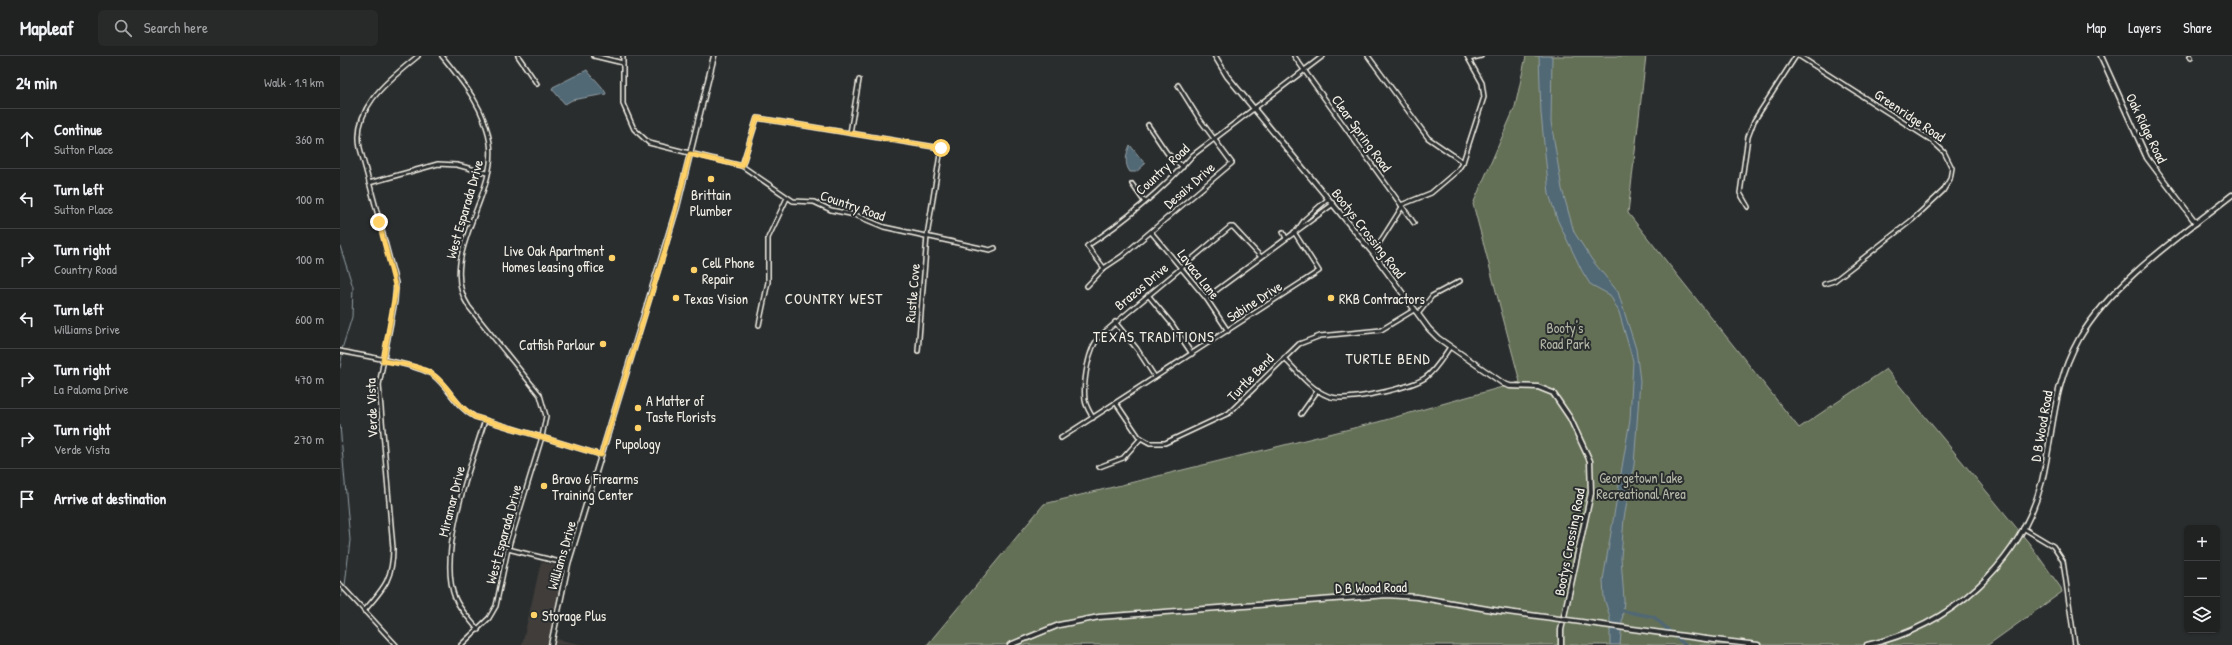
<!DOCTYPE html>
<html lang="en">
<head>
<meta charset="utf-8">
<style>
  body { margin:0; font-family:"Patrick Hand",sans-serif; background:#282a2a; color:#f1f3f6 }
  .controls { position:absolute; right:12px; bottom:12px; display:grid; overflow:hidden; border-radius:6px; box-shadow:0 1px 3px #0004 }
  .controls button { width:36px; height:36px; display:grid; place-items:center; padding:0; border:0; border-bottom:1px solid #3d3f40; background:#202222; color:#f1f3f6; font:20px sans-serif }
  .stop { position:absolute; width:12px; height:12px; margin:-9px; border:3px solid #ffd166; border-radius:50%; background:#fff }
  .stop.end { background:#ffd166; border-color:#fff; box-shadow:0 1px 4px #0008 }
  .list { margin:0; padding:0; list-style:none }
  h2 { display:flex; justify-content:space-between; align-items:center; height:52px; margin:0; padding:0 16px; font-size:17px }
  h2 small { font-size:13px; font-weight:400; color:#a2a4a5 }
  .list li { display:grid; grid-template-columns:26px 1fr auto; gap:12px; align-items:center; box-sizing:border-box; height:60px; padding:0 16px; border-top:1px solid #3d3f40 }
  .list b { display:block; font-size:15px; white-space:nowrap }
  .list p { margin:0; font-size:13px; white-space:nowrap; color:#a2a4a5 }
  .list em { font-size:13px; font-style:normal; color:#a2a4a5 }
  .icon { flex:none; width:22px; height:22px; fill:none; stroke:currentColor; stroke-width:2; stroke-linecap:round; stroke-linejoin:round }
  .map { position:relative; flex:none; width:1892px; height:589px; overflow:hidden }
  header { display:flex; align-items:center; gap:24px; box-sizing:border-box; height:56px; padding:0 20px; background:#202222; border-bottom:1px solid #3d3f40 }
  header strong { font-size:19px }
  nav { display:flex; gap:22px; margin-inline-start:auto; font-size:14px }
  .search { width:280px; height:36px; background:#282a2a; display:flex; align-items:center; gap:10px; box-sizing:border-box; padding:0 14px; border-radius:6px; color:#a2a4a5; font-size:15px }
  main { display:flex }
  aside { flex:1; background:#202222 }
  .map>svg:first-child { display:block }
  .built { fill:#3f3e3a }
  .green { fill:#637057; stroke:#acb0a0 }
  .water { fill:#516875; stroke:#929fa3 }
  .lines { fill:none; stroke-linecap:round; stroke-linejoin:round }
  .stream { stroke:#929fa3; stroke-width:1 }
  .canal { stroke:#516875; stroke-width:3.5 }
  .street-casing { stroke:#f4f1e8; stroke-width:6 }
  .secondary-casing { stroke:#f4f1e8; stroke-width:7 }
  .street { stroke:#2a2d2e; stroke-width:3 }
  .secondary { stroke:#2a2d2e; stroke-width:4 }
  .secondary-bridge-casing { stroke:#f4f1e8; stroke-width:7; stroke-linecap:butt }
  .secondary-bridge { stroke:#2a2d2e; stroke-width:4 }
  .route { stroke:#ffd166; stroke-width:5 }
  .poi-dot { fill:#ffd166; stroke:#2a2d2e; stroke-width:1.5 }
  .labels { text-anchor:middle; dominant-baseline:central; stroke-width:4; stroke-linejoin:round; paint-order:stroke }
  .street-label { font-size:14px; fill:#f4f1e8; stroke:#2a2d2e }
  .poi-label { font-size:14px; fill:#f4f1e8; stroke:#2a2d2e; text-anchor:start }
  .park-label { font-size:14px; fill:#b3b7a7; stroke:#2a2d2e }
  .neighbourhood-label { font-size:15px; letter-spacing:1px; fill:#f4f1e8; stroke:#2a2d2e }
</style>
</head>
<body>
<header>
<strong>Mapleaf</strong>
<div class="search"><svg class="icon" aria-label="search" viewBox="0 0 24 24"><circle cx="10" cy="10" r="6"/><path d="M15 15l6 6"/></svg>Search here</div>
<nav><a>Map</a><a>Layers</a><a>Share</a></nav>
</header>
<main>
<aside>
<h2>24 min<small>Walk · 1.9 km</small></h2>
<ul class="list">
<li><svg class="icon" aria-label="ahead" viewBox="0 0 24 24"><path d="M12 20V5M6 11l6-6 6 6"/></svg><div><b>Continue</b><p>Sutton Place</p></div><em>360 m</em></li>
<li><svg class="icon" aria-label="left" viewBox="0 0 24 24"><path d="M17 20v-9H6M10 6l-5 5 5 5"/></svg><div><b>Turn left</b><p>Sutton Place</p></div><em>100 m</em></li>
<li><svg class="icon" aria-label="right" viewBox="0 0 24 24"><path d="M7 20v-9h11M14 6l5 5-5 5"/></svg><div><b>Turn right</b><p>Country Road</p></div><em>100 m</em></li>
<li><svg class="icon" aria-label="left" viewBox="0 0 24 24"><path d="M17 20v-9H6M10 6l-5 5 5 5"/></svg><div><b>Turn left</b><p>Williams Drive</p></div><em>600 m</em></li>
<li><svg class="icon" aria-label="right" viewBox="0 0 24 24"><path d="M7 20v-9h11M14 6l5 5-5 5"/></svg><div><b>Turn right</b><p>La Paloma Drive</p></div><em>470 m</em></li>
<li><svg class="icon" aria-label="right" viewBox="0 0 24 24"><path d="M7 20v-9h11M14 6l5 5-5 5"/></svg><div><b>Turn right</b><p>Verde Vista</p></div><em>270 m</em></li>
<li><svg class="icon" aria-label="arrive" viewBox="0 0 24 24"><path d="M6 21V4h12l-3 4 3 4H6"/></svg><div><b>Arrive at destination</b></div></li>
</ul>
</aside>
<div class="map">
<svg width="1892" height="589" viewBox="0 0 1892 589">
  <rect width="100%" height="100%" fill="#2a2d2e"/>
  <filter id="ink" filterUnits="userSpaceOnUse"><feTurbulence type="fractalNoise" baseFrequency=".025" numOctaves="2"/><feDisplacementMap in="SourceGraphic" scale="8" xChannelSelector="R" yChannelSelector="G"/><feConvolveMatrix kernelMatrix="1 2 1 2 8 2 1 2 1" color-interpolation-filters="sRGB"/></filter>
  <g filter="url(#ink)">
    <polygon class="built" points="201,506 228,512 212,582 244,589 182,589"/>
    <polygon class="green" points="1186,0 1306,0 1288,157 1459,372 1546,313 1689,487 1721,532 1722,536 1648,589 587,589 704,448 1038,366 1180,326 1133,148 1175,51"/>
    <g class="water">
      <polygon points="1199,0 1212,0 1211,66 1222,133 1234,176 1252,204 1278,236 1296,293 1300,325 1294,409 1284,462 1281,502 1284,544 1280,589 1270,589 1270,561 1264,542 1263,524 1290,364 1293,305 1279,256 1270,239 1250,228 1242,215 1217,163 1209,138 1201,57"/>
      <path d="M 247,14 C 251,20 265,32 266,38 L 232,44 L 225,48 L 212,33 L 213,31 Z"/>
      <path d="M 790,89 L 805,108 L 796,116 L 790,116 C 784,108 786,98 790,89 Z"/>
    </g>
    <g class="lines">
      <g class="stream">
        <polyline points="0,190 13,231 12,261 2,293"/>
        <polyline points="0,312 2,300"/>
        <polyline points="0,369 10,484 5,530"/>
        <polyline points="0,541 3,535"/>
      </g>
      <polyline class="canal" points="1279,554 1314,561 1345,589"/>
      <g class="street-casing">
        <g id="street">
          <path d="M 102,0 C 123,26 145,52 150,87 C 158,140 96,201 129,251 L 200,339 L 206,360 L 202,381 L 168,493 L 156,550 L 149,562 L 121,589"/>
          <polyline points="178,0 197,28"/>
          <polyline points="254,0 283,7"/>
          <polyline points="283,0 283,48 294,73 309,87 402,110 453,145 474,146 491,154 515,159 544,171 650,194 655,192"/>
          <polyline points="954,0 1074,167"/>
          <polyline points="1028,0 1088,82 1123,106"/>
          <polyline points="1459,0 1591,84 1604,96 1612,112 1610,123 1603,135 1572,164 1494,225 1484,228"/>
          <polyline points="1850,0 1851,1"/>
          <polyline points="1129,3 1141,0"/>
          <polyline points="808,69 827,97 843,111"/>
          <polyline points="510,77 519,24"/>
          <polyline points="402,110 417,62 601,92 587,180 578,295"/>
          <polyline points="29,127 98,108 117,109 147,117"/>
          <polyline points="792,128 804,145"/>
          <polyline points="1061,149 1091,137 1117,115 1123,106 1144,41 1142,27 1127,0"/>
          <polyline points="1408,151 1400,137 1408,81 1414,65 1456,0"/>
          <polyline points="958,173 965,163 988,143"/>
          <polyline points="811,176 866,242 888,275"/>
          <polyline points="943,176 946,182"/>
          <polyline points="1033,197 1062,151"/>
          <path d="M 764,212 L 747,190 C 784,166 824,132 853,99 L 983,0"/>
          <polyline points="747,230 764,212 782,200 892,107 858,61 838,29"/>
          <polyline points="808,239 832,268 852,298"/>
          <polyline points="866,242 993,148"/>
          <polyline points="1078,258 1092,240 1120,225"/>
          <polyline points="775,266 797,293 815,321"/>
          <polyline points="419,269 428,226 428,182 447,142"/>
          <path d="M 0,295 C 22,300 79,308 94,320 C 110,333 116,351 135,361 L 261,399"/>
          <path d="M 944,302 C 957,315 970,333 988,340 C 1005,347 1069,332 1085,322 C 1096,314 1103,301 1110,291"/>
          <polyline points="776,347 799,381 810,387 825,387 889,357 959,288 980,280 1041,274 1074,254"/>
          <polyline points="961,358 978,334"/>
          <path d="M 753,362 C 750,356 746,351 745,344 C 743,327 748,292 760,280 L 890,171 L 893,171 L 921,201"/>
          <polyline points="721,382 979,215 954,176"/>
          <polyline points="759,411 783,402 801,382"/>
          <polyline points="1683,472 1713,490 1723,505 1735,589"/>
          <polyline points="168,493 228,508"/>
          <polyline points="0,528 56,589"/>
          <path d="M 24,555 C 44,532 53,523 53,492 L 39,329 L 55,245 L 56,227 L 20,92 C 12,51 49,24 78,0"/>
          <path d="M 138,574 C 130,563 120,554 115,542 C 97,497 131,409 145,364"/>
        </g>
      </g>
      <g class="secondary-casing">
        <g id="secondary">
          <polyline points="875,0 887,20 1033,197 1089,273 1098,282 1164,328 1170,330 1198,331 1213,337 1230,362 1250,405 1251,437 1221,574 1221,589"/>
          <polyline points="1761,0 1807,102 1856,167"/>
          <polyline points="1366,583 1418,589"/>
          <polyline points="211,589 228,508 337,151 374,0"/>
          <polyline points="670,589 719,569 759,561 1047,539 1077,541 1153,554"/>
          <path d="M 1527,589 C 1609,571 1681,508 1702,425 C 1714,374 1712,331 1739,283 C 1773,225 1840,180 1892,139"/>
        </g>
      </g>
      <use href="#street" class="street"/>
      <use href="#secondary" class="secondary"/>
      <g class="secondary-bridge-casing">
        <polyline id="secondary-bridge" points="1153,554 1366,583"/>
      </g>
      <use href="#secondary-bridge" class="secondary-bridge"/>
    </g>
  </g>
  <g class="lines" filter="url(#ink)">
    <path class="route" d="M 39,166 L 56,233 L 43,305 C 61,308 81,309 96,321 C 111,334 117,351 135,361 L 261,399 L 325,194 L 350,98 L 402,110 L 417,62 L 601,92"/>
  </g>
  <g class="poi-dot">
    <circle cx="371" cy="123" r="4"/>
    <circle cx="272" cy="202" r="4"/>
    <circle cx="354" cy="214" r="4"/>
    <circle cx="336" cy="242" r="4"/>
    <circle cx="991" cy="242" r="4"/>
    <circle cx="263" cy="288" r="4"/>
    <circle cx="298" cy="352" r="4"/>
    <circle cx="298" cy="372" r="4"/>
    <circle cx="204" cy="430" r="4"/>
    <circle cx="194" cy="559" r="4"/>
  </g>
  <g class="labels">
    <g class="street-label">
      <text transform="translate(1570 59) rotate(34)">Greenridge Road</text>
      <text transform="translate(1807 72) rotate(64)">Oak Ridge Road</text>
      <text transform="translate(1022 77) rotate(54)">Clear Spring Road</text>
      <text transform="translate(822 113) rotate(-43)">Country Road</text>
      <text transform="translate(849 129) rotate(-41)">Desaix Drive</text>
      <text transform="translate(513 149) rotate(19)">Country Road</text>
      <text transform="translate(124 153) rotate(-74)">West Esparada Drive</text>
      <text transform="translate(1029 177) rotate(52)">Bootys Crossing Road</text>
      <text transform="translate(859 218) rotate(52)">Lavaca Lane</text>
      <text transform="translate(801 230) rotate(-40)">Brazos Drive</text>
      <text transform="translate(572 237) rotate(-85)">Rustle Cove</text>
      <text transform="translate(914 245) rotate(-33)">Sabine Drive</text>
      <text transform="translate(910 321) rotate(-46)">Turtle Bend</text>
      <text transform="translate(31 352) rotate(-92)">Verde Vista</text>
      <text transform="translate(1701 370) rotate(-80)">D B Wood Road</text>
      <text transform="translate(111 445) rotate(-76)">Miramar Drive</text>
      <text transform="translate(163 478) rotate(-75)">West Esparada Drive</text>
      <text transform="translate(1229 486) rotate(-79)">Bootys Crossing Road</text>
      <text transform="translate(221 499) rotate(-74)">Williams Drive</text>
      <text transform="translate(1031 531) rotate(-1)">D B Wood Road</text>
    </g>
    <g class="poi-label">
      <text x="371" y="138" text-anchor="middle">Brittain<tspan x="371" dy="16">Plumber</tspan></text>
      <text x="264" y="194" text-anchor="end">Live Oak Apartment<tspan x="264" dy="16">Homes leasing office</tspan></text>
      <text x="362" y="206">Cell Phone<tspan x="362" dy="16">Repair</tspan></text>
      <text x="344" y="242">Texas Vision</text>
      <text x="999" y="242">RKB Contractors</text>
      <text x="255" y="288" text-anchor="end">Catfish Parlour</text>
      <text x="306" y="344">A Matter of<tspan x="306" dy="16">Taste Florists</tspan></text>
      <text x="298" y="387" text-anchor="middle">Pupology</text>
      <text x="212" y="422">Bravo 6 Firearms<tspan x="212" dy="16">Training Center</tspan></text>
      <text x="202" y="559">Storage Plus</text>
    </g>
    <g class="park-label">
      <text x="1225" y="271">Booty's<tspan x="1225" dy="16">Road Park</tspan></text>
      <text x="1301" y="421">Georgetown Lake<tspan x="1301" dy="16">Recreational Area</tspan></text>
    </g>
    <g class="neighbourhood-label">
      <text x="494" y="242">COUNTRY WEST</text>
      <text x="814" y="280">TEXAS TRADITIONS</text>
      <text x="1048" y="302">TURTLE BEND</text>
    </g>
  </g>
</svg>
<div class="controls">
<button>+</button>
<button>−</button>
<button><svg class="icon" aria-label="layers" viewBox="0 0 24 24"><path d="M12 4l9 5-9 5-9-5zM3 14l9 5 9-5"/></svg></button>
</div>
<div class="stop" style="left:601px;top:92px"></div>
<div class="stop end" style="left:39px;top:166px"></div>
</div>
</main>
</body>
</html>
